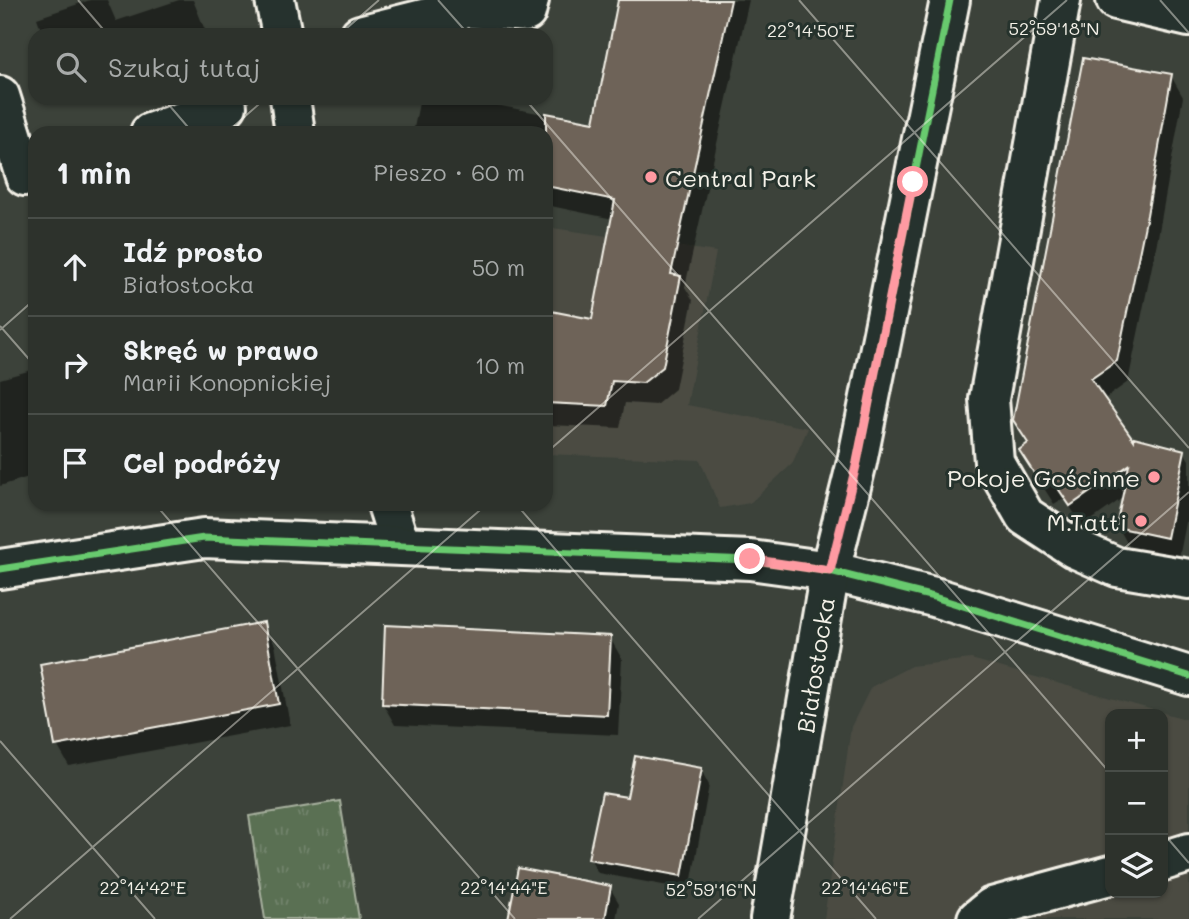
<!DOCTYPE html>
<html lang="pl">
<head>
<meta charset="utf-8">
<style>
  body { margin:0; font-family:Mali,sans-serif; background:#353a34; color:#f1f3f6 }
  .controls { position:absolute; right:21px; bottom:21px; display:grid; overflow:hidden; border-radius:14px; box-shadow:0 2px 5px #0004 }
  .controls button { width:63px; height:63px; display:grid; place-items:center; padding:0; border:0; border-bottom:2px solid #484d48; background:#2d322c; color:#f1f3f6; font:35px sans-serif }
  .stop { position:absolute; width:21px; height:21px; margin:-16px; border:5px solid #ff9aa2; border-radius:50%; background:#fff }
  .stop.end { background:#ff9aa2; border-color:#fff; box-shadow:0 2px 7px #0008 }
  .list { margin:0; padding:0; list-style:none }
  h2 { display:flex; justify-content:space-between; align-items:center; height:91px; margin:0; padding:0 28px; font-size:30px }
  h2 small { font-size:23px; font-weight:400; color:#a7aaa9 }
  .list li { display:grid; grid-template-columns:46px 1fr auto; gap:21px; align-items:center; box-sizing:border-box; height:98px; padding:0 28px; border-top:2px solid #484d48 }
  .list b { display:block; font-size:26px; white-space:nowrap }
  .list p { margin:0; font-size:23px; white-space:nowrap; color:#a7aaa9 }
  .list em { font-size:23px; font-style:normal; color:#a7aaa9 }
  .icon { flex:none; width:38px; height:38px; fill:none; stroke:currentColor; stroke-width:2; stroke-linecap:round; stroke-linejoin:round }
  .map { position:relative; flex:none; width:1189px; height:919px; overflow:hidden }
  .search { position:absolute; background:#2d322c; box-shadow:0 2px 5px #0004; left:28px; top:28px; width:525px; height:77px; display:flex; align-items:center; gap:18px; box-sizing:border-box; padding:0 24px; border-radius:21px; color:#a7aaa9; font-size:26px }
  .panel { position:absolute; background:#2d322c; box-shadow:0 2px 5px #0004; left:28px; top:126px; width:525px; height:385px; border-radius:21px }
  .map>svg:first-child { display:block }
  .built { fill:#4b4c43; fill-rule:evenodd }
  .grass { fill:url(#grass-tufts); stroke:#a7b09e; stroke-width:2 }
  .shadow { fill:#0007 }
  .building { fill:#6e6458; stroke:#f4f1e8; stroke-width:2 }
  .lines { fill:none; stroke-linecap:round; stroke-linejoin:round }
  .minor-casing { stroke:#f4f1e8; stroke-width:44 }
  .major-casing { stroke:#f4f1e8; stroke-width:44 }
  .minor { stroke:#26332d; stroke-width:38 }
  .major { stroke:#26332d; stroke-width:38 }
  .cycleway-casing { stroke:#26332d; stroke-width:11 }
  .cycleway { stroke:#67ca6e; stroke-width:7 }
  .route { stroke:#ff9aa2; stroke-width:9 }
  .ticks { fill:none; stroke:#f4f1e8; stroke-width:2; stroke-opacity:0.45 }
  .poi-dot { fill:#ff9aa2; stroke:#26332d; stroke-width:2.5 }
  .labels { text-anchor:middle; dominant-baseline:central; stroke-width:6; stroke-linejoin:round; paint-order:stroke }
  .poi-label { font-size:24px; fill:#f4f1e8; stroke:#26332d; text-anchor:end }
  .street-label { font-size:24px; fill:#f4f1e8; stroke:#26332d }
  .ticks-label { font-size:18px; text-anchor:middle; fill:#f4f1e8; stroke:#26332d; stroke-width:6; stroke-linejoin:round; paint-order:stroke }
</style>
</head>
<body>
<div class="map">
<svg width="1189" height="919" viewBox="0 0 1189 919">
  <defs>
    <pattern id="grass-tufts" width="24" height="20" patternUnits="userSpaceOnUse" patternTransform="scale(1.75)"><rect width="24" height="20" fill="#5a6f53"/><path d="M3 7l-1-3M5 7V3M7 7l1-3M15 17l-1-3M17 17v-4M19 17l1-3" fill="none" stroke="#72846c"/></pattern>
  </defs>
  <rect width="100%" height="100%" fill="#3c423a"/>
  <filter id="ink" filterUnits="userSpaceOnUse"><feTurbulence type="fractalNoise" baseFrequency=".0143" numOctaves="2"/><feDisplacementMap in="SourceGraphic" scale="14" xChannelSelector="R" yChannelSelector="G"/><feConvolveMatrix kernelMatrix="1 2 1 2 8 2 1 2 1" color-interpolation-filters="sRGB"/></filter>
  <g filter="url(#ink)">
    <g class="built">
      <polygon points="546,227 716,252 687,405 808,428 792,464 750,503 720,508 700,460 546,454"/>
      <path d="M 971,659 L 1189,720 L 1189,919 L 824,919 L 851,727 L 871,687 L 911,666 ZM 1110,714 L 1163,714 L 1163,893 L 1110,893 Z"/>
    </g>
    <polygon class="grass" points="340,801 359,919 265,919 249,816"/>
    <g class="shadow">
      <polygon points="90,0 107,0 116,21 179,0 193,0 207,35 43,35 37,18"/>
      <polygon points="620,0 749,0 685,287 693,300 675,389 656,405 625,403 620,428 546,425 546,311 594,321 613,219 546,205 546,133 413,133 420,98 460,98 595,124"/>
      <polygon points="1171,76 1183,97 1158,237 1128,382 1103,400 1135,444 1184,452 1189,460 1189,508 1179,558 1130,548 1118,527 1124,497 1083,526 1064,498 1054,504 1033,471 1029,444"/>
      <polygon points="35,369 35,475 0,486 0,379"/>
      <polygon points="263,624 275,645 290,725 69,766 57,745"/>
      <polygon points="610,638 622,659 618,735 395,725 383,704"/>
      <polygon points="701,770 709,785 690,890 598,873 590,858 628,799"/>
      <polygon points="610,888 619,903 616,919 510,919"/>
    </g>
    <g class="building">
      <polygon points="618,0 731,0 671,274 681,276 663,367 643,383 612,381 607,406 546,403 546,310 592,319 615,200 546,186 546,113 594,122"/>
      <polygon points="1083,58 1172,74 1147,215 1117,361 1091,379 1134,440 1134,437 1185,450 1167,538 1116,527 1129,465 1070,506 1051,478 1041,484 1019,450 1028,443 1013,420"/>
      <polygon points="264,622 279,704 55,746 40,664"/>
      <polygon points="385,625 611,636 607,715 382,704"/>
      <polygon points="635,756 702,768 682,876 588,859 602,793 627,797"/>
      <polygon points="518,868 611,886 605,919 508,919"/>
    </g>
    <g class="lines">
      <g class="minor-casing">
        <g id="minor">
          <polyline points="275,0 282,35"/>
          <polyline points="1061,0 989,399 994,462 1025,516 1074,548 1117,567 1189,579"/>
          <polyline points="1116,0 1189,17"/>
          <polyline points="360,35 467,8 526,12 529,0"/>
          <polyline points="0,96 25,176 35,173"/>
          <polyline points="290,98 295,133"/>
          <polyline points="150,133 227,106"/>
          <polyline points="387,504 400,545"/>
          <polyline points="0,569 204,538 750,560 830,571 934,597 1189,676"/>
          <polyline points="1163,861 1189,853"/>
          <polyline points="977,919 992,907 1110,875"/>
        </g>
      </g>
      <g class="major-casing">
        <polyline id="major" points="770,919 830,571 857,462 950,0"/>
      </g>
      <use href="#minor" class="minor"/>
      <use href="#major" class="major"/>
      <g class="cycleway-casing">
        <g id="cycleway">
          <polyline points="857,462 950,0"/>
          <polyline points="0,569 204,538 750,560 830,571 934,597 1189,676"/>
        </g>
      </g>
      <use href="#cycleway" class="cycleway"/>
    </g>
  </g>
  <g class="lines" filter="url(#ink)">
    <polyline class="route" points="750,559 830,571 857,462 913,182"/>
  </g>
  <path class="ticks" d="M 78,0 L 108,35M 438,0 L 469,35M 799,0 L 1189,448M 1160,0 L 1189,33M 339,35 L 379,0M 163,98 L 193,133M 524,98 L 1110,773M 226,133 L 266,98M 0,326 L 35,366M 0,330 L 35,299M 546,453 L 1067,0M 155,504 L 515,919M 516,504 L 876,919M 0,741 L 155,919M 1163,833 L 1189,863M 10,919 L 487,504M 698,919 L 1189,492"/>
  <g class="poi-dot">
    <circle cx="651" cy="177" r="7"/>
    <circle cx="1154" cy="477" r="7"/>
    <circle cx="1141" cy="521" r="7"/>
  </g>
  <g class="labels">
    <g class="poi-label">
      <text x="665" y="177" text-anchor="start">Central Park</text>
      <text x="1140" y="477">Pokoje Gościnne</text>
      <text x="1127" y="521">M.Tatti</text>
    </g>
    <g class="street-label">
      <text transform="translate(815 665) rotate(-81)">Białostocka</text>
    </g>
  </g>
  <g class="ticks-label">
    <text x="1054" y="35">52°59'18"N</text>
    <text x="811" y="37">22°14'50"E</text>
    <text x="143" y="894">22°14'42"E</text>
    <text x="504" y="894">22°14'44"E</text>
    <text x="865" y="894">22°14'46"E</text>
    <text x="711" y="896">52°59'16"N</text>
  </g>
</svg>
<div class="controls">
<button>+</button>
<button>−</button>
<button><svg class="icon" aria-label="layers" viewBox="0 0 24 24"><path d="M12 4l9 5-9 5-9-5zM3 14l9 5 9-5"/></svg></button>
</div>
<div class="stop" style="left:913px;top:182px"></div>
<div class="stop end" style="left:750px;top:559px"></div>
<div class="search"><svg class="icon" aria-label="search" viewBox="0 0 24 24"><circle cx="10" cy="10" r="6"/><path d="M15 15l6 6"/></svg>Szukaj tutaj</div>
<section class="panel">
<h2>1 min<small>Pieszo · 60 m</small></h2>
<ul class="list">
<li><svg class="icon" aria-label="ahead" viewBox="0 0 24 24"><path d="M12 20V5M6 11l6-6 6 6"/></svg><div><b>Idź prosto</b><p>Białostocka</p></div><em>50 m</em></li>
<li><svg class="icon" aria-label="right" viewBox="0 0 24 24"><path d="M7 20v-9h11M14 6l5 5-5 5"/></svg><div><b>Skręć w prawo</b><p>Marii Konopnickiej</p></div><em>10 m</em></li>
<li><svg class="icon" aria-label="arrive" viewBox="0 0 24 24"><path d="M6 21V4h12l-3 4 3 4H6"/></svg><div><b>Cel podróży</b></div></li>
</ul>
</section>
</div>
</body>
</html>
